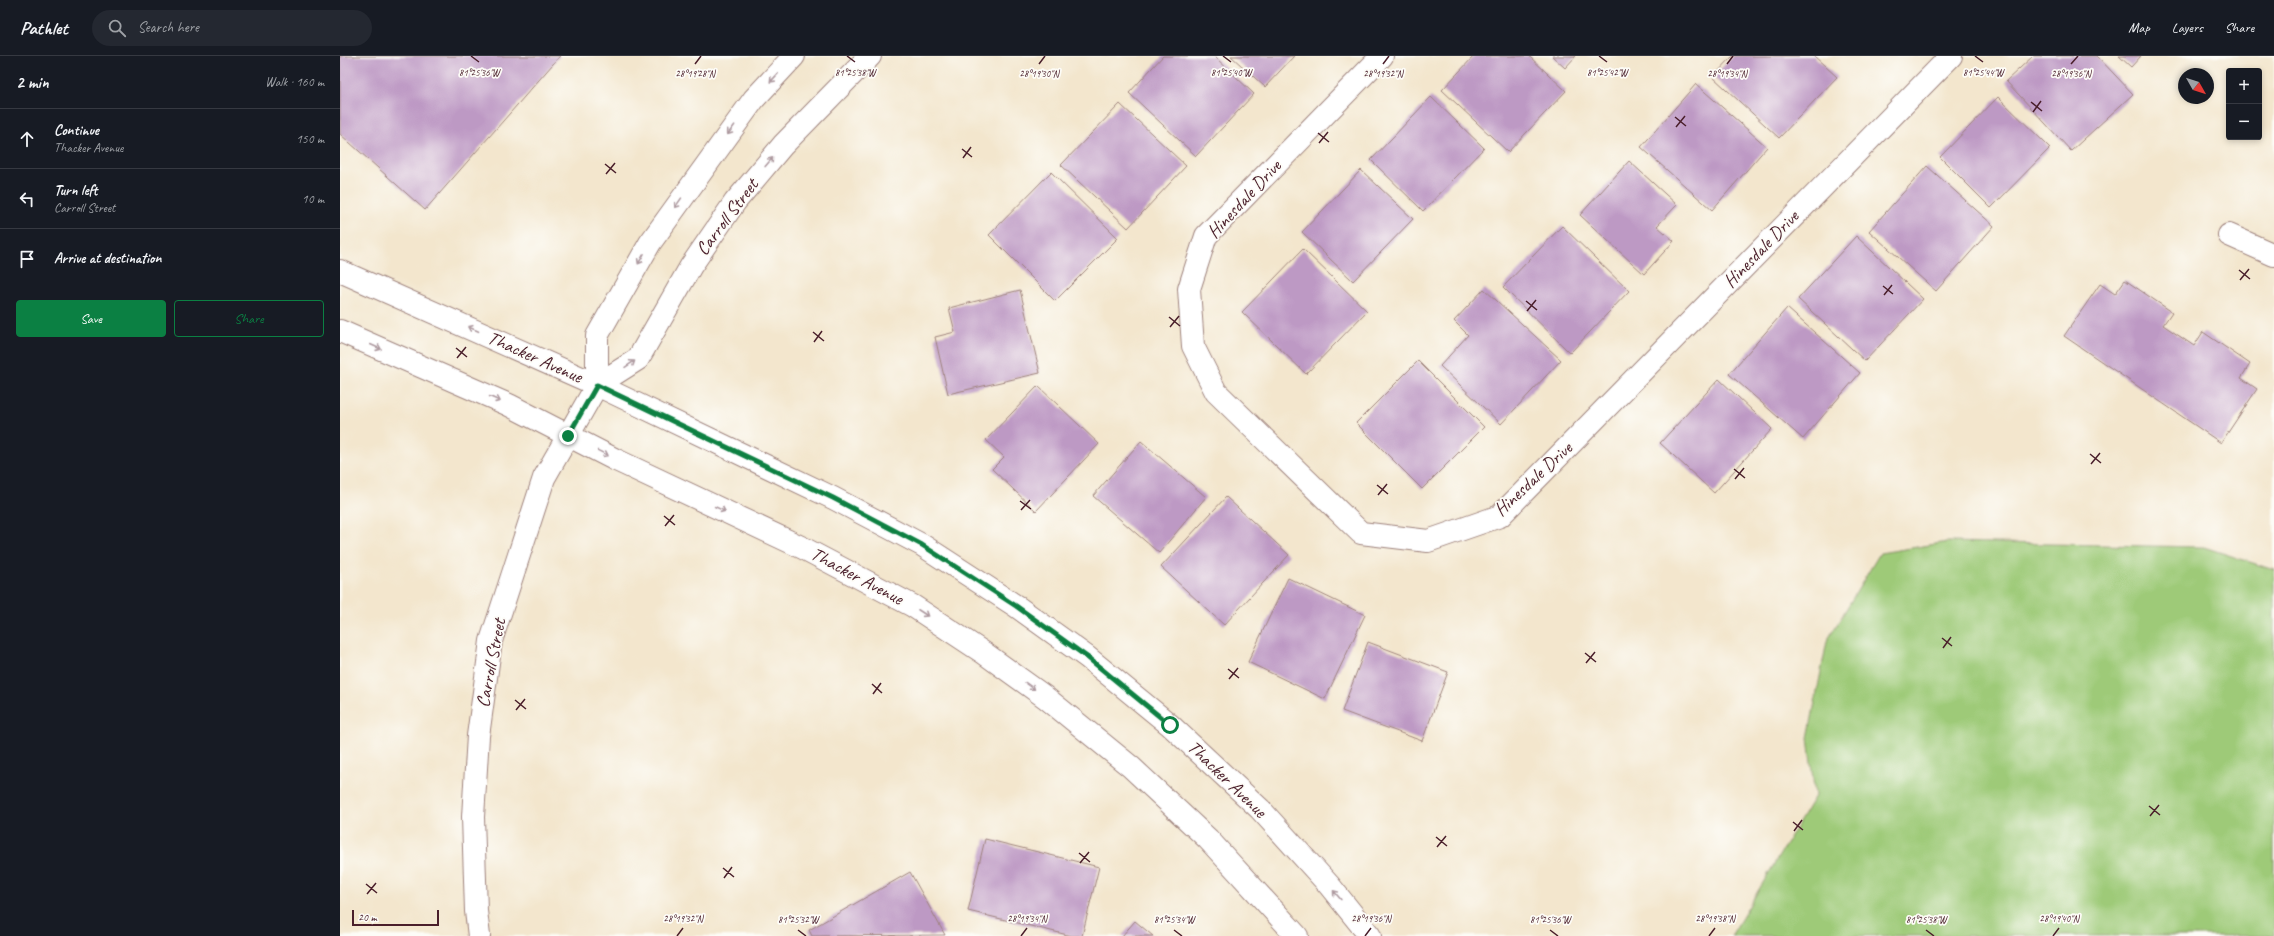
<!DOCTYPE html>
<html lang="en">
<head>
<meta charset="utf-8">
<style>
  body { margin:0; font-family:Caveat,sans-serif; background:#242831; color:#f1f3f6 }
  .controls { position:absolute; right:12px; top:12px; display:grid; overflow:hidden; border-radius:4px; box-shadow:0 2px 6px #0003 }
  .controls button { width:36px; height:36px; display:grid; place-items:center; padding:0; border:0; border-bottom:1px solid #363941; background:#171b24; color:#f1f3f6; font:20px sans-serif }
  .compass { position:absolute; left:1838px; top:12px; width:36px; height:36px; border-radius:50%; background:#171b24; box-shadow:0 2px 6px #0003; rotate:129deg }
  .scale { position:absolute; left:12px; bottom:10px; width:87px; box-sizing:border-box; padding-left:4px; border:2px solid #4a1f2b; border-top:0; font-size:11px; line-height:14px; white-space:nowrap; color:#4a1f2b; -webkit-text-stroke:3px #fdfcf7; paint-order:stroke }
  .stop { position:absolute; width:12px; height:12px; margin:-9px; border:3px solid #0b8043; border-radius:50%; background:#fff }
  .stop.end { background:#0b8043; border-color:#fff; box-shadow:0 1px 4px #0008 }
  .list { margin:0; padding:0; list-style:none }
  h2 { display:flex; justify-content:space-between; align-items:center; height:52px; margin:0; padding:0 16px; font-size:17px }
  h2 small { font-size:13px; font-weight:400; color:#9ea1a6 }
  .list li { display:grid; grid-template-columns:26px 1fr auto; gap:12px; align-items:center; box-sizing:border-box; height:60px; padding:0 16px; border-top:1px solid #363941 }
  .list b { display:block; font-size:15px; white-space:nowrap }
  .list p { margin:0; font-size:13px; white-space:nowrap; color:#9ea1a6 }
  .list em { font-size:13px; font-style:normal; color:#9ea1a6 }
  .actions { display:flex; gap:8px; padding:12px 16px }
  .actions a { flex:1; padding:9px 0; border:1px solid #0b8043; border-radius:4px; text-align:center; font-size:14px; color:#0b8043 }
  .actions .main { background:#0b8043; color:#fff }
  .icon { flex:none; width:22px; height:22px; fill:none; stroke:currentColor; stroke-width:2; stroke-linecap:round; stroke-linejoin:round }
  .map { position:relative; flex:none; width:1934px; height:880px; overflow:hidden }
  header { display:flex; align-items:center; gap:24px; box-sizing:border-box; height:56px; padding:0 20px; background:#171b24; border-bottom:1px solid #363941 }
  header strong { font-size:19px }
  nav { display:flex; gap:22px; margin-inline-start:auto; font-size:14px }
  .search { width:280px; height:36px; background:#242831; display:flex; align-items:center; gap:10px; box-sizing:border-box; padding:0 14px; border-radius:22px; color:#9ea1a6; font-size:15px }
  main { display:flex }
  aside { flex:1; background:#171b24 }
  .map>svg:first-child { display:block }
  .green { fill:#9eca78; stroke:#747452 }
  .building { fill:#bd99c4 }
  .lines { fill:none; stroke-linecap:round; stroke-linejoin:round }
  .minor-casing { stroke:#9e827c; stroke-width:24 }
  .tertiary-casing { stroke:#9e827c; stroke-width:24 }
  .primary-casing { stroke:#9e827c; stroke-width:24 }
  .minor { stroke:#fff; stroke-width:22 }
  .tertiary { stroke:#fff; stroke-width:22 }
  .primary { stroke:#fff; stroke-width:22 }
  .oneway { stroke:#ae9aa0 }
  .route { stroke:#0b8043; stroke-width:5 }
  .ticks { fill:none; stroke:#4a1f2b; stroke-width:1.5 }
  .labels { text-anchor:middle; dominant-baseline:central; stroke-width:3.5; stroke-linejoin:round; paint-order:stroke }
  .street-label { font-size:19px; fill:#4a1f2b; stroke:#fdfcf7 }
  .ticks-label { font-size:10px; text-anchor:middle; fill:#4a1f2b; stroke:#fdfcf7; stroke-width:3.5; stroke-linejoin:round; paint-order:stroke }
</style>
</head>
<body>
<header>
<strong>Pathlet</strong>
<div class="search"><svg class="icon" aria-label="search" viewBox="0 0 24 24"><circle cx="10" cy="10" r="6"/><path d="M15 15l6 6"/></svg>Search here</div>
<nav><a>Map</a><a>Layers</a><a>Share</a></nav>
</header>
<main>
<aside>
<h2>2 min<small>Walk · 160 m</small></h2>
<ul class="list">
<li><svg class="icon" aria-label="ahead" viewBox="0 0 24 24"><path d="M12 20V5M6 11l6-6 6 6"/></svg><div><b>Continue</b><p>Thacker Avenue</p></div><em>150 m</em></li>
<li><svg class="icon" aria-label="left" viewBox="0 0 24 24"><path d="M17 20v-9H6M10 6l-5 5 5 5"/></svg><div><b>Turn left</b><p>Carroll Street</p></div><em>10 m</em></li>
<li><svg class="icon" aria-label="arrive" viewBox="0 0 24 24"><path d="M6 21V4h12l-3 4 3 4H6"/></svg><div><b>Arrive at destination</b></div></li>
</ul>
<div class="actions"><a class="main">Save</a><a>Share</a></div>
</aside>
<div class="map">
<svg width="1934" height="880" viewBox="0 0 1934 880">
  <rect width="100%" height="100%" fill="#fdfcf7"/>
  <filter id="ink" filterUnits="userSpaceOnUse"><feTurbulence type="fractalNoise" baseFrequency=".025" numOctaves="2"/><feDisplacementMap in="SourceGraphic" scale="8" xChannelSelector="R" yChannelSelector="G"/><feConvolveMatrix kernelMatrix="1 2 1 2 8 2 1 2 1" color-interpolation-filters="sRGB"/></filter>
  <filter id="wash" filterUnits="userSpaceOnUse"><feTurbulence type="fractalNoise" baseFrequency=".012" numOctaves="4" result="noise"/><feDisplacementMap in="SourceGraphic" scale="16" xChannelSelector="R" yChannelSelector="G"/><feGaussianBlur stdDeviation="0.9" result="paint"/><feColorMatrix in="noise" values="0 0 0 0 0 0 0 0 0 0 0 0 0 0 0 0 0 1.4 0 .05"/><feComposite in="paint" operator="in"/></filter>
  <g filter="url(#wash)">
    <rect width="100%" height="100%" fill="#f3e6cd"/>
    <polygon class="green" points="1608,486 1864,491 1934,514 1934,880 1391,880 1475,740 1468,682 1487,585 1540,497"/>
    <g id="blocks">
      <g class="building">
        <polygon points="0,0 220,0 85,154 0,78"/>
        <polygon points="823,0 874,0 914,38 856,100 789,37"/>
        <polygon points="891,0 954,0 925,31"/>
        <polygon points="1134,0 1189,0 1226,35 1168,96 1102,34"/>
        <polygon points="1212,0 1236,0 1225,12"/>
        <polygon points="1393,0 1474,0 1497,21 1439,82 1373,21"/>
        <polygon points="1693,0 1757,0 1793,38 1731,95 1666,25"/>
        <polygon points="1779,0 1801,0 1791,11"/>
        <polygon points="1356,28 1427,91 1372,154 1301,91"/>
        <polygon points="1091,41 1144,92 1083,155 1031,104"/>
        <polygon points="1658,41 1710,92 1651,152 1600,101"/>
        <polygon points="780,48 846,110 788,172 721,109"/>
        <polygon points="1289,105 1337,149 1317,170 1334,185 1304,218 1240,159"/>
        <polygon points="1587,110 1654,170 1596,235 1529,175"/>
        <polygon points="1021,114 1073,163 1013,225 962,176"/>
        <polygon points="711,116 778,182 715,245 649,179"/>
        <polygon points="1222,170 1289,235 1230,297 1163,231"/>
        <polygon points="1516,180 1583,243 1525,305 1458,243"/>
        <polygon points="963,193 1027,255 966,318 902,256"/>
        <polygon points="1785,224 1832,256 1823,269 1854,290 1863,276 1910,308 1901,322 1917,333 1881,387 1724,280 1760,228 1775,238"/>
        <polygon points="1144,233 1221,304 1161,368 1100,310 1128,279 1114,265"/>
        <polygon points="680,234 700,317 608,338 595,281 615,276 609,252"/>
        <polygon points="1447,252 1520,317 1463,383 1389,318"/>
        <polygon points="1078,305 1144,371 1082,433 1016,367"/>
        <polygon points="1379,323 1432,373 1374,437 1320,387"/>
        <polygon points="698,330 759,388 696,455 652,413 664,401 646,384"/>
        <polygon points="801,385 866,441 819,497 753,440"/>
        <polygon points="886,441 949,499 884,569 821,511"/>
        <polygon points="948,522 1025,559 985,643 908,606"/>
        <polygon points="1028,586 1108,616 1082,685 1002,655"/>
        <polygon points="645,783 759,811 742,880 732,880 628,855"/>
        <polygon points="570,816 605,879 472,880 469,874"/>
        <polygon points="795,865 813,880 782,880"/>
      </g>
    </g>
  </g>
  <g filter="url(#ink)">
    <use href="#blocks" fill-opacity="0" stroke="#9e827c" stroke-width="1"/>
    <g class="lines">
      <g class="minor-casing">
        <g id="minor">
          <polyline points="1042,0 866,180 849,233 853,290 876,336 1021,477 1088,485 1160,460 1611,0"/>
          <polyline points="1889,179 1934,199"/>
        </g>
      </g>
      <g class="tertiary-casing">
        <g id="tertiary">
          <polyline points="0,215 257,329 493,442 582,489 676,550 747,601 830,669 920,753 989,829 1030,880"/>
          <polyline points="0,275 169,349 274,403 463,492 573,550 644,597 705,641 791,711 868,783 957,880"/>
        </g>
      </g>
      <g class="primary-casing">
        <g id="primary">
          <polyline points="257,329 257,280 310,187 414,43 454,0"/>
          <polyline points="139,880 136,855 133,761 138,680 151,585 204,422 257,329 298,303 351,210 395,146 443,89 530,0"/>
        </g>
      </g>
      <use href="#minor" class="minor"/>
      <use href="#tertiary" class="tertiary"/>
      <use href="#primary" class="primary"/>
    </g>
    <defs><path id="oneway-shaft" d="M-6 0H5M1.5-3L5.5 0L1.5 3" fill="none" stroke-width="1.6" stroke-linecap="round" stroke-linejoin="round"/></defs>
    <g class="oneway">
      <use href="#oneway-shaft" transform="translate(434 22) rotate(133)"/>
      <use href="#oneway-shaft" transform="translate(391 74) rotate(127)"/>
      <use href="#oneway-shaft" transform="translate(429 106) rotate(-50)"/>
      <use href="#oneway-shaft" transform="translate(338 147) rotate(125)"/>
      <use href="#oneway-shaft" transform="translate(301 203) rotate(120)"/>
      <use href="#oneway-shaft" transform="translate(133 273) rotate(-157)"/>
      <use href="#oneway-shaft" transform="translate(36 291) rotate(24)"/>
      <use href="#oneway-shaft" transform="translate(290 308) rotate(-34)"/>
      <use href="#oneway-shaft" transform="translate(155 343) rotate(24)"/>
      <use href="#oneway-shaft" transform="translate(263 397) rotate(26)"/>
      <use href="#oneway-shaft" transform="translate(380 453) rotate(25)"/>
      <use href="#oneway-shaft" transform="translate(583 557) rotate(33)"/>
      <use href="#oneway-shaft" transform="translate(690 630) rotate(36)"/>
      <use href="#oneway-shaft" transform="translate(997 839) rotate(-130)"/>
    </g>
  </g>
  <g class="lines" filter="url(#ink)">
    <polyline class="route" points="228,380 257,329 493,442 582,489 676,550 747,601 830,669"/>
  </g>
  <path class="ticks" d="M 131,0 L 139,6M 507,0 L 515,6M 883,0 L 891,6M 1259,0 L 1267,6M 1635,0 L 1643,6M 355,8 L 361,0M 699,8 L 705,0M 1043,8 L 1049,0M 1387,8 L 1393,0M 1731,8 L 1738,0M 1691,46 L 1702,55M 1693,56 L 1701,45M 1335,61 L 1346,70M 1336,71 L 1345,60M 978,77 L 989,86M 979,87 L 988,76M 622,93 L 632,101M 623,102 L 631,91M 265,108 L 276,117M 266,118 L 275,107M 1899,214 L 1910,223M 1900,224 L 1909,213M 1543,230 L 1553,238M 1544,239 L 1552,229M 1186,245 L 1197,254M 1187,255 L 1196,244M 829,261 L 840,270M 830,271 L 839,260M 473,276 L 484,285M 474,286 L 482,275M 116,292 L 127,301M 117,302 L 126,291M 1750,398 L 1761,407M 1751,408 L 1760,397M 1394,413 L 1405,422M 1395,423 L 1404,412M 1037,429 L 1048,438M 1038,439 L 1047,428M 680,445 L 691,453M 681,454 L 690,444M 324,460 L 335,469M 325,470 L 334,459M 1602,582 L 1612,590M 1603,592 L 1611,581M 1245,597 L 1256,606M 1246,607 L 1255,596M 888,613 L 899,622M 889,623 L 898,612M 532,628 L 542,637M 533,638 L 541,627M 175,644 L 186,653M 176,654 L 185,643M 1809,750 L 1820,759M 1810,760 L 1819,749M 1453,766 L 1463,774M 1454,775 L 1462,764M 1096,781 L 1107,790M 1097,791 L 1106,780M 739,797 L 750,806M 740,807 L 749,796M 383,812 L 394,821M 384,822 L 392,811M 26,828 L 37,837M 27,838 L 36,827M 458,874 L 466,880M 834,874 L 842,880M 1210,874 L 1218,880M 1586,874 L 1594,880M 337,880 L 343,872M 681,880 L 687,872M 1025,880 L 1031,872M 1369,880 L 1375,872M 1713,880 L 1719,872"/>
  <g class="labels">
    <g class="street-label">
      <text transform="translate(904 143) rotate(-47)">Hinesdale Drive</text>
      <text transform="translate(387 161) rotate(-53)">Carroll Street</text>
      <text transform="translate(1421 193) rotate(-46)">Hinesdale Drive</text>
      <text transform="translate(195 301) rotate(24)">Thacker Avenue</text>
      <text transform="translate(1193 423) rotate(-43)">Hinesdale Drive</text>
      <text transform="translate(517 520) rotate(28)">Thacker Avenue</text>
      <text transform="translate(151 607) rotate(-79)">Carroll Street</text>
      <text transform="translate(887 723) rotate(44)">Thacker Avenue</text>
    </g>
  </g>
  <g class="ticks-label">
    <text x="891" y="20">81°25'40"W</text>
    <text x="139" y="20">81°25'36"W</text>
    <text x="515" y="20">81°25'38"W</text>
    <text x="1267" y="20">81°25'42"W</text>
    <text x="1643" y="20">81°25'44"W</text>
    <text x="355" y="21">28°19'28"N</text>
    <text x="699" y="21">28°19'30"N</text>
    <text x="1043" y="21">28°19'32"N</text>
    <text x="1387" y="21">28°19'34"N</text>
    <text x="1731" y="21">28°19'36"N</text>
    <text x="343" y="866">28°19'32"N</text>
    <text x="687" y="866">28°19'34"N</text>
    <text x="1031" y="866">28°19'36"N</text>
    <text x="1375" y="866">28°19'38"N</text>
    <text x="1719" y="866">28°19'40"N</text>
    <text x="458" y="867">81°25'32"W</text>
    <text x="834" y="867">81°25'34"W</text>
    <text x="1210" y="867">81°25'36"W</text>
    <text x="1586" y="867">81°25'38"W</text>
  </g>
</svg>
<div class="controls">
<button>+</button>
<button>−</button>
</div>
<svg class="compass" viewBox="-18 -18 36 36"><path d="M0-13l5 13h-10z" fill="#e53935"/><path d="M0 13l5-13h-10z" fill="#9ea1a6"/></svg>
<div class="scale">20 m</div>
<div class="stop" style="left:830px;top:669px"></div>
<div class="stop end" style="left:228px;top:380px"></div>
</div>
</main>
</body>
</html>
